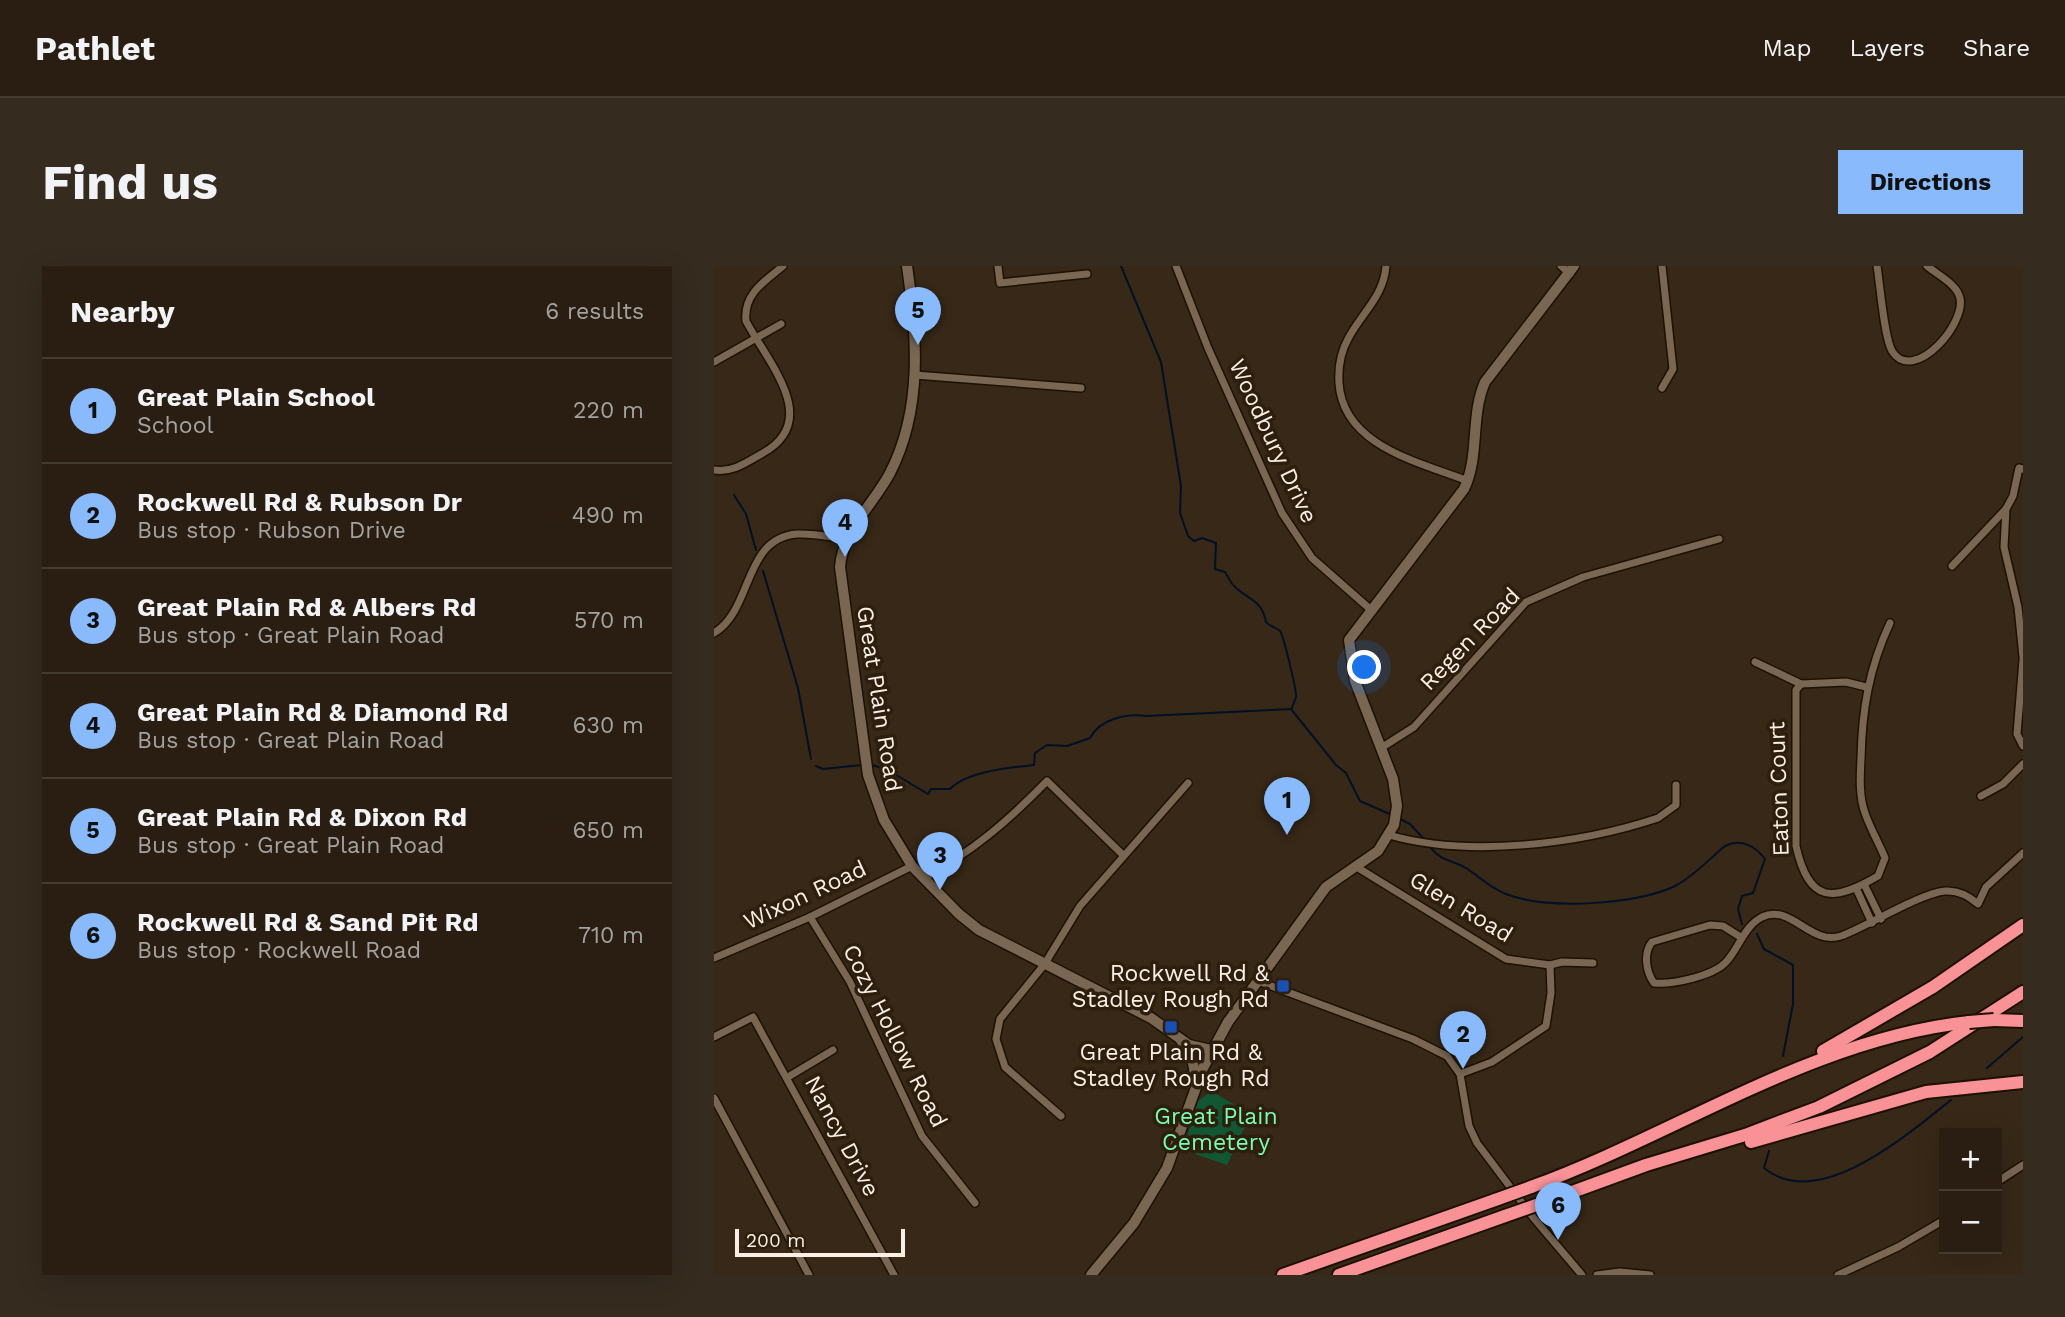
<!DOCTYPE html>
<html lang="en">
<head>
<meta charset="utf-8">
<style>
  body { margin:0; font-family:"Work Sans",sans-serif; background:#352b1f; color:#f1f3f6 }
  .controls { position:absolute; right:21px; bottom:21px; display:grid; overflow:hidden; border-radius:0px; box-shadow:0 7px 28px #0002 }
  .controls button { width:63px; height:63px; display:grid; place-items:center; padding:0; border:0; border-bottom:2px solid #453c31; background:#291e11; color:#f1f3f6; font:35px sans-serif }
  .scale { position:absolute; left:21px; bottom:18px; width:170px; box-sizing:border-box; padding-left:7px; border:4px solid #faefe5; border-top:0; font-size:19px; line-height:24px; white-space:nowrap; color:#faefe5; -webkit-text-stroke:5px #2d1e0d; paint-order:stroke }
  .you { position:absolute; left:651px; top:402px; width:24px; height:24px; margin:-18px; border:5px solid #fff; border-radius:50%; background:#1a73e8; box-shadow:0 0 0 10px #1a73e833 }
  .badge { display:grid; place-items:center; width:46px; height:46px; border-radius:50%; background:#88bafc; color:#111; font-size:23px; font-weight:700 }
  .pin { position:absolute; translate:-50% -58px; filter:drop-shadow(0 2px 4px #0008) }
  .pin::after { content:''; position:absolute; top:37px; width:24px; height:21px; background:inherit; clip-path:polygon(0 0,100% 0,50% 100%) }
  .list { margin:0; padding:0; list-style:none }
  h2 { display:flex; justify-content:space-between; align-items:center; height:91px; margin:0; padding:0 28px; font-size:30px }
  h2 small { font-size:23px; font-weight:400; color:#a5a29f }
  .list li { display:grid; grid-template-columns:46px 1fr auto; gap:21px; align-items:center; box-sizing:border-box; height:105px; padding:0 28px; border-top:2px solid #453c31 }
  .list b { display:block; font-size:26px; white-space:nowrap }
  .list p { margin:0; font-size:23px; white-space:nowrap; color:#a5a29f }
  .list em { font-size:23px; font-style:normal; color:#a5a29f }
  .map { position:relative; flex:none; width:1309px; height:1009px; overflow:hidden; border-radius:0px }
  header { display:flex; align-items:center; gap:42px; box-sizing:border-box; height:98px; padding:0 35px; background:#291e11; border-bottom:2px solid #453c31 }
  header strong { font-size:33px }
  nav { display:flex; gap:38px; margin-inline-start:auto; font-size:24px }
  .intro { display:flex; align-items:center; justify-content:space-between; box-sizing:border-box; height:168px; padding:0 42px }
  h1 { margin:0; font-size:49px }
  .button { padding:18px 32px; border-radius:0px; background:#88bafc; color:#111; font-size:24px; font-weight:700 }
  main { display:flex; gap:42px; padding:0 42px }
  aside { flex:1; background:#291e11; border-radius:0px; box-shadow:0 7px 28px #0002 }
  .map>svg:first-child { display:block }
  .green { fill:#115734 }
  .lines { fill:none; stroke-linecap:round; stroke-linejoin:round }
  .stream { stroke:#001126; stroke-width:2 }
  .street-casing { stroke:#1e1002; stroke-width:10 }
  .secondary-casing { stroke:#1e1002; stroke-width:13 }
  .highway-casing { stroke:#1e1002; stroke-width:16 }
  .street { stroke:#796754; stroke-width:7 }
  .secondary { stroke:#796754; stroke-width:10 }
  .highway { stroke:#f89297; stroke-width:12 }
  .highway-bridge-casing { stroke:#1e1002; stroke-width:16; stroke-linecap:butt }
  .highway-bridge { stroke:#f89297; stroke-width:12 }
  .transit-dot { fill:#1a4fb4; stroke:#2d1e0d; stroke-width:2.5 }
  .labels { text-anchor:middle; dominant-baseline:central; stroke-width:7; stroke-linejoin:round; paint-order:stroke }
  .street-label { font-size:23px; fill:#faefe5; stroke:#2d1e0d }
  .poi-label { font-size:23px; fill:#faefe5; stroke:#2d1e0d; text-anchor:end }
  .park-label { font-size:23px; fill:#7afdb1; stroke:#2d1e0d }
</style>
</head>
<body>
<header>
<strong>Pathlet</strong>
<nav><a>Map</a><a>Layers</a><a>Share</a></nav>
</header>
<div class="intro"><h1>Find us</h1><a class="button">Directions</a></div>
<main>
<aside>
<h2>Nearby<small>6 results</small></h2>
<ul class="list">
<li><span class="badge">1</span><div><b>Great Plain School</b><p>School</p></div><em>220 m</em></li>
<li><span class="badge">2</span><div><b>Rockwell Rd &amp; Rubson Dr</b><p>Bus stop · Rubson Drive</p></div><em>490 m</em></li>
<li><span class="badge">3</span><div><b>Great Plain Rd &amp; Albers Rd</b><p>Bus stop · Great Plain Road</p></div><em>570 m</em></li>
<li><span class="badge">4</span><div><b>Great Plain Rd &amp; Diamond Rd</b><p>Bus stop · Great Plain Road</p></div><em>630 m</em></li>
<li><span class="badge">5</span><div><b>Great Plain Rd &amp; Dixon Rd</b><p>Bus stop · Great Plain Road</p></div><em>650 m</em></li>
<li><span class="badge">6</span><div><b>Rockwell Rd &amp; Sand Pit Rd</b><p>Bus stop · Rockwell Road</p></div><em>710 m</em></li>
</ul>
</aside>
<div class="map">
<svg width="1309" height="1009" viewBox="0 0 1309 1009">
  <rect width="100%" height="100%" fill="#372817"/>
  <polygon class="green" points="497,825 537,848 513,899 469,884 484,835"/>
  <g class="lines">
    <g class="stream">
      <path d="M 407,0 L 447,96 L 467,220 L 466,247 L 474,270 L 480,275 L 488,272 L 502,277 L 501,303 L 511,306 C 514,310 517,318 521,321 C 535,334 548,334 552,356 C 556,361 562,361 566,365 C 569,368 583,425 582,431 C 582,432 578,441 578,442"/>
      <polyline points="20,229 32,248 42,284"/>
      <polyline points="49,305 84,422 97,493"/>
      <path d="M 158,499 L 174,504 L 214,528 L 217,523 L 236,523 C 253,505 295,502 320,499 L 321,487 L 333,479 L 353,480 L 376,472 C 386,453 412,447 432,450 L 577,443 L 622,499 L 632,507 L 646,535 L 678,549"/>
      <polyline points="102,500 109,503 148,499"/>
      <polyline points="686,553 696,558 711,574"/>
      <path d="M 716,581 C 729,597 737,593 752,602 C 766,611 776,622 792,628 C 832,644 923,639 961,620 C 979,611 995,593 1011,580 C 1027,572 1041,580 1051,593 L 1039,627 L 1028,630 L 1024,643 L 1028,658"/>
      <polyline points="1043,668 1050,683 1079,699 1079,738 1069,790"/>
      <polyline points="1273,802 1309,771"/>
      <path d="M 1055,885 L 1050,902 C 1104,947 1194,868 1237,834"/>
    </g>
    <g class="street-casing">
      <g id="street">
        <polyline points="284,0 286,17 373,8"/>
        <polyline points="462,0 494,82 568,247 598,292 656,343"/>
        <path d="M 672,0 C 670,29 649,46 635,71 C 627,85 624,101 625,117 C 629,180 705,196 754,215"/>
        <polyline points="847,0 856,8"/>
        <path d="M 1163,0 C 1166,18 1170,71 1178,85 C 1200,120 1256,54 1245,29 C 1240,17 1223,8 1213,0"/>
        <polyline points="0,96 67,58"/>
        <polyline points="201,109 367,122"/>
        <polyline points="948,122 959,103 948,0"/>
        <polyline points="1309,203 1305,202 1299,230 1292,243 1290,281 1304,341 1309,391"/>
        <path d="M 0,204 C 19,207 33,196 49,187 C 108,154 54,97 32,55 C 29,28 51,15 69,0"/>
        <polyline points="1238,300 1291,244"/>
        <path d="M 0,367 C 39,344 29,272 83,268 C 99,267 116,271 132,273"/>
        <polyline points="1309,394 1303,468 1309,480"/>
        <path d="M 1041,396 L 1087,418 L 1082,424 L 1082,580 C 1095,637 1118,637 1164,610 L 1171,592 C 1165,577 1156,562 1151,547 C 1145,531 1146,510 1147,493 C 1148,444 1155,402 1176,357"/>
        <polyline points="1087,418 1132,416 1152,421"/>
        <polyline points="667,482 700,461 812,336 869,311 1005,273"/>
        <polyline points="1267,530 1289,518 1309,498"/>
        <path d="M 675,569 C 755,592 866,578 944,552 L 962,539 L 962,519"/>
        <polyline points="641,600 792,693 836,699 848,696 879,697"/>
        <path d="M 209,613 C 260,584 292,557 333,515 L 409,589"/>
        <polyline points="1150,618 1167,653"/>
        <polyline points="1142,622 1158,657"/>
        <polyline points="96,651 136,716 208,870 261,937"/>
        <path d="M 1028,672 L 1009,660 L 996,659 L 938,676 C 929,687 932,706 940,717 C 958,719 998,710 1011,697 C 1025,683 1029,661 1048,651 C 1077,637 1096,680 1127,670 C 1154,660 1207,627 1231,625 C 1244,624 1254,629 1264,638 L 1272,621 L 1309,587"/>
        <polyline points="0,692 96,651 198,600"/>
        <polyline points="544,715 699,773 733,790 746,808 755,860 763,877 818,950 868,1009"/>
        <polyline points="0,771 39,751 180,1009"/>
        <polyline points="746,808 778,796 832,760 837,727 836,699"/>
        <polyline points="74,811 119,784"/>
        <polyline points="0,832 95,1009"/>
        <polyline points="347,850 291,801 282,773 286,753 330,699 366,640 474,517"/>
        <polyline points="1283,916 1309,899"/>
        <polyline points="883,1009 906,1006 936,1009"/>
        <polyline points="1124,1009 1184,981 1230,954"/>
      </g>
    </g>
    <g class="secondary-casing">
      <g id="secondary">
        <path d="M 193,0 C 203,69 209,143 176,207 C 159,239 129,264 126,301 L 154,509 L 170,554 L 198,600 L 245,648 L 265,664 L 437,752 L 475,779 L 497,784"/>
        <polyline points="467,774 479,797 482,815"/>
        <path d="M 377,1009 L 420,957 L 453,902 L 489,802 L 514,756 L 612,621 L 664,585 L 680,559 L 683,540 L 679,513 L 641,415 L 635,374 L 750,223 C 766,190 756,150 771,116 L 860,0"/>
      </g>
    </g>
    <g class="highway-casing">
      <g id="highway">
        <polyline points="1280,754 1309,755"/>
        <polyline points="1109,785 1219,721 1309,659"/>
        <polyline points="1037,876 1212,826 1309,816"/>
        <path d="M 817,921 C 963,868 1098,773 1255,756"/>
        <polyline points="831,936 932,899 1031,869 1105,841 1216,786 1309,726"/>
        <polyline points="569,1009 781,934"/>
        <polyline points="625,1009 791,950"/>
      </g>
    </g>
    <use href="#street" class="street"/>
    <use href="#secondary" class="secondary"/>
    <use href="#highway" class="highway"/>
    <g class="highway-bridge-casing">
      <g id="highway-bridge">
        <polyline points="1255,756 1280,754"/>
        <polyline points="781,934 817,921"/>
        <polyline points="791,950 831,936"/>
      </g>
    </g>
    <use href="#highway-bridge" class="highway-bridge"/>
  </g>
  <g class="transit-dot">
    <rect x="562" y="713" width="14" height="14" rx="3.5"/>
    <rect x="450" y="754" width="14" height="14" rx="3.5"/>
  </g>
  <g class="labels">
    <g class="street-label">
      <text transform="translate(559 175) rotate(65)">Woodbury Drive</text>
      <text transform="translate(756 373) rotate(-46)">Regen Road</text>
      <text transform="translate(165 433) rotate(81)">Great Plain Road</text>
      <text transform="translate(1065 523) rotate(-92)">Eaton Court</text>
      <text transform="translate(91 629) rotate(-25)">Wixon Road</text>
      <text transform="translate(747 641) rotate(31)">Glen Road</text>
      <text transform="translate(181 770) rotate(63)">Cozy Hollow Road</text>
      <text transform="translate(128 870) rotate(62)">Nancy Drive</text>
    </g>
    <g class="poi-label">
      <text x="555" y="707">Rockwell Rd &amp;<tspan x="555" dy="26">Stadley Rough Rd</tspan></text>
      <text x="457" y="786" text-anchor="middle">Great Plain Rd &amp;<tspan x="457" dy="26">Stadley Rough Rd</tspan></text>
    </g>
    <g class="park-label">
      <text x="502" y="850">Great Plain<tspan x="502" dy="26">Cemetery</tspan></text>
    </g>
  </g>
</svg>
<div class="controls">
<button>+</button>
<button>−</button>
</div>
<div class="scale">200 m</div>
<div class="you"></div>
<div class="pin badge" style="left:573px;top:569px">1</div>
<div class="pin badge" style="left:749px;top:803px">2</div>
<div class="pin badge" style="left:226px;top:624px">3</div>
<div class="pin badge" style="left:131px;top:291px">4</div>
<div class="pin badge" style="left:204px;top:79px">5</div>
<div class="pin badge" style="left:844px;top:974px">6</div>
</div>
</main>
</body>
</html>
